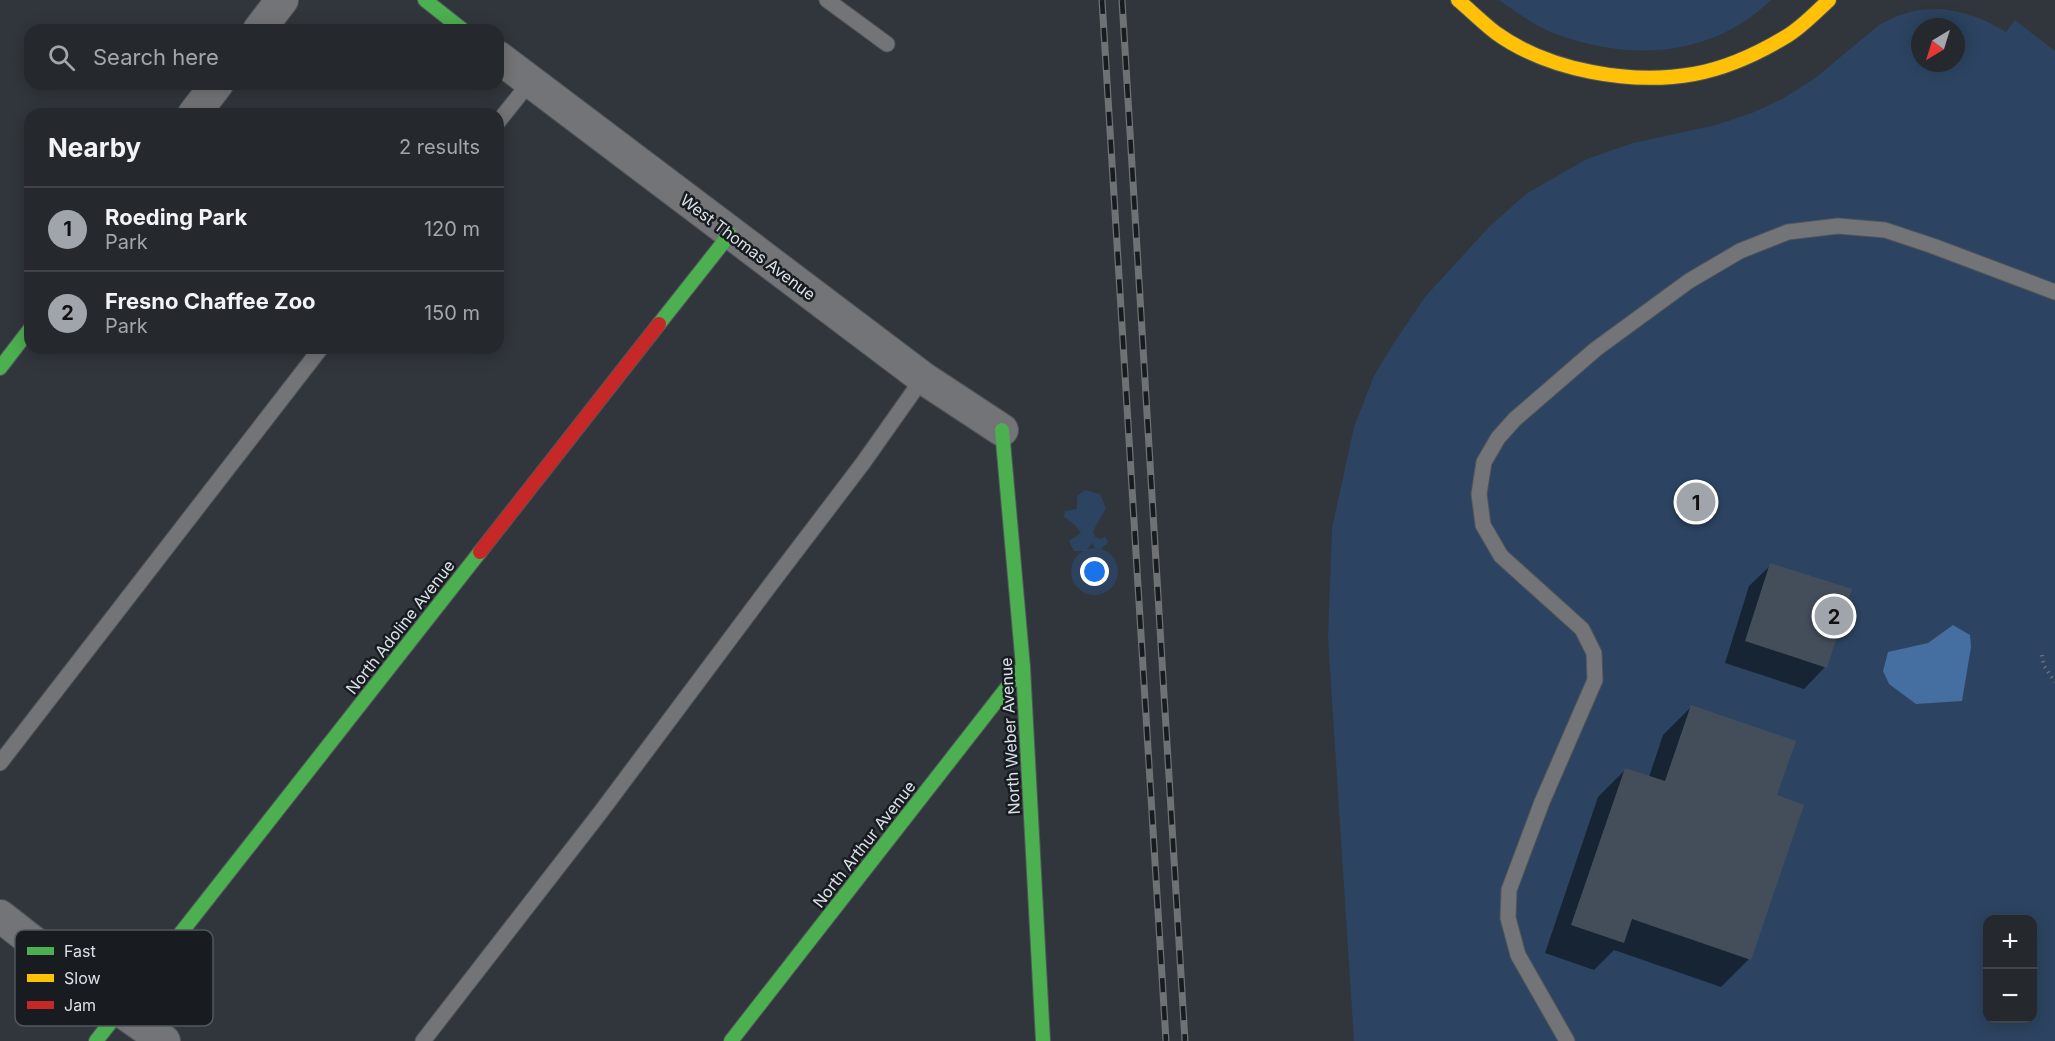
<!DOCTYPE html>
<html lang="en">
<head>
<meta charset="utf-8">
<style>
  body { margin:0; font-family:Inter,sans-serif; background:#2d3035; color:#f1f3f6 }
  .controls { position:absolute; right:18px; bottom:18px; display:grid; overflow:hidden; border-radius:12px; box-shadow:0 3px 15px #0003 }
  .controls button { width:54px; height:54px; display:grid; place-items:center; padding:0; border:0; border-bottom:2px solid #424449; background:#25282d; color:#f1f3f6; font:30px sans-serif }
  .compass { position:absolute; left:1911px; top:18px; width:54px; height:54px; border-radius:50%; background:#25282d; box-shadow:0 3px 15px #0003; rotate:218deg }
  .you { position:absolute; left:1095px; top:572px; width:21px; height:21px; margin:-15px; border:4px solid #fff; border-radius:50%; background:#1a73e8; box-shadow:0 0 0 9px #1a73e833 }
  .badge { display:grid; place-items:center; width:39px; height:39px; border-radius:50%; background:#a0a5ac; color:#111; font-size:20px; font-weight:700 }
  .pin { position:absolute; translate:-50% -50%; border:3px solid #fff; box-shadow:0 2px 6px #0006 }
  .list { margin:0; padding:0; list-style:none }
  h2 { display:flex; justify-content:space-between; align-items:center; height:78px; margin:0; padding:0 24px; font-size:26px }
  h2 small { font-size:20px; font-weight:400; color:#a3a6aa }
  .list li { display:grid; grid-template-columns:39px 1fr auto; gap:18px; align-items:center; box-sizing:border-box; height:84px; padding:0 24px; border-top:2px solid #424449 }
  .list b { display:block; font-size:22px; white-space:nowrap }
  .list p { margin:0; font-size:20px; white-space:nowrap; color:#a3a6aa }
  .list em { font-size:20px; font-style:normal; color:#a3a6aa }
  .icon { flex:none; width:33px; height:33px; fill:none; stroke:currentColor; stroke-width:2; stroke-linecap:round; stroke-linejoin:round }
  .map { position:relative; flex:none; width:2055px; height:1041px; overflow:hidden }
  .search { position:absolute; background:#25282d; box-shadow:0 3px 15px #0003; left:24px; top:24px; width:480px; height:66px; display:flex; align-items:center; gap:15px; box-sizing:border-box; padding:0 21px; border-radius:18px; color:#a3a6aa; font-size:22px }
  .panel { position:absolute; background:#25282d; box-shadow:0 3px 15px #0003; left:24px; top:108px; width:480px; height:246px; border-radius:18px }
  .map>svg:first-child { display:block }
  .green { fill:#2c4461; fill-rule:evenodd }
  .water { fill:#456ea1 }
  .shadow { fill:#0007 }
  .building { fill:#444e5a }
  .lines { fill:none; stroke-linecap:round; stroke-linejoin:round }
  .lane-casing { stroke:#50555a; stroke-width:17 }
  .street-casing { stroke:#50555a; stroke-width:34 }
  .fast-casing { stroke:#50555a; stroke-width:16 }
  .slow-casing { stroke:#50555a; stroke-width:16 }
  .jam-casing { stroke:#50555a; stroke-width:16 }
  .path { stroke:#6b6d70; stroke-width:4; stroke-dasharray:1.5 4.5; stroke-linecap:butt }
  .lane { stroke:#727477; stroke-width:15 }
  .street { stroke:#727477; stroke-width:32 }
  .fast { stroke:#4caf50; stroke-width:14 }
  .slow { stroke:#ffc107; stroke-width:14 }
  .jam { stroke:#c62828; stroke-width:14 }
  .rail-casing { stroke:#6e7275; stroke-width:7 }
  .rail { stroke:#181c21; stroke-width:4.5; stroke-dasharray:14; stroke-linecap:butt }
  .labels { text-anchor:middle; dominant-baseline:central; stroke-width:5; stroke-linejoin:round; paint-order:stroke }
  .street-label { font-size:16px; fill:#dbe1e9; stroke:#181c21 }
  .key { fill:#181c21; stroke:#52575d; stroke-width:1.5 }
  .key-label { font-size:16px; fill:#dbe1e9 }
</style>
</head>
<body>
<div class="map">
<svg width="2055" height="1041" viewBox="0 0 2055 1041">
  <rect width="100%" height="100%" fill="#31363c"/>
  <g class="green">
    <path d="M 1499,0 L 1771,0 C 1713,56 1633,62 1559,35 C 1537,28 1518,13 1499,0 Z"/>
    <path d="M 1941,9 C 1966,12 1985,19 2006,32 L 2015,20 L 2055,51 L 2055,1041 L 1354,1041 L 1328,638 L 1332,528 L 1354,427 L 1374,376 L 1394,343 L 1425,297 L 1490,226 L 1526,194 L 1587,159 L 1633,143 L 1716,125 L 1752,113 L 1782,99 L 1814,79 L 1879,25 L 1897,16 L 1918,10 ZM 1920,27 L 1956,27 L 1956,63 L 1920,63 ZM 1988,920 L 2032,920 L 2032,1018 L 1988,1018 Z"/>
    <polygon points="1085,490 1100,494 1106,508 1093,531 1095,537 1101,539 1105,537 1108,542 1101,549 1095,548 1092,543 1086,551 1074,551 1069,541 1081,533 1075,525 1064,517 1065,511 1077,509 1077,496"/>
  </g>
  <polygon class="water" points="1953,625 1970,635 1971,647 1962,701 1916,704 1889,684 1883,671 1888,652 1928,643"/>
  <g class="shadow">
    <polygon points="1771,565 1825,667 1804,689 1725,663 1749,586"/>
    <polygon points="1691,707 1775,796 1749,959 1721,987 1614,950 1594,970 1545,953 1598,797 1626,769 1649,777 1663,735"/>
  </g>
  <g class="building">
    <polygon points="1770,563 1852,589 1827,668 1745,641"/>
    <polygon points="1691,705 1796,741 1777,795 1804,805 1751,960 1632,919 1624,943 1571,925 1625,768 1665,781"/>
  </g>
  <g class="lines">
    <g class="lane-casing">
      <g id="lane">
        <polyline points="827,0 887,44"/>
        <polyline points="498,122 530,82"/>
        <polyline points="0,763 321,348"/>
        <polyline points="423,1041 600,813 768,588 863,463 923,378"/>
        <polyline points="1567,1041 1518,955 1508,918 1509,890 1542,802 1595,680 1594,653 1582,629 1501,556 1483,525 1479,494 1484,462 1498,438 1515,419 1596,349 1689,281 1740,251 1788,232 1838,226 1885,230 1933,246 2055,292"/>
      </g>
    </g>
    <g class="street-casing">
      <g id="street">
        <polyline points="259,30 282,0"/>
        <polyline points="498,57 923,378 1002,430"/>
        <polyline points="194,114 217,84"/>
        <polyline points="0,916 120,1010 164,1041"/>
      </g>
    </g>
    <g class="fast-casing">
      <g id="fast">
        <polyline points="425,0 463,30"/>
        <polyline points="659,324 730,234"/>
        <polyline points="0,368 30,329"/>
        <polyline points="1002,430 1023,667 1043,1041"/>
        <polyline points="96,1041 480,552"/>
        <polyline points="731,1041 1023,667"/>
      </g>
    </g>
    <g class="slow-casing">
      <path id="slow" d="M 1458,0 C 1471,11 1483,23 1496,33 C 1549,71 1631,85 1694,74 C 1727,68 1759,53 1787,36 C 1802,27 1816,12 1829,0"/>
    </g>
    <g class="jam-casing">
      <polyline id="jam" points="480,552 659,324"/>
    </g>
    <polyline class="path" points="2042,655 2044,666 2055,682"/>
    <use href="#lane" class="lane"/>
    <use href="#street" class="street"/>
    <use href="#fast" class="fast"/>
    <use href="#slow" class="slow"/>
    <use href="#jam" class="jam"/>
    <g class="rail-casing">
      <g id="rail">
        <polyline points="1102,0 1166,1041"/>
        <polyline points="1122,0 1185,1041"/>
      </g>
    </g>
    <use href="#rail" class="rail"/>
  </g>
  <g class="labels">
    <g class="street-label">
      <text transform="translate(748 247) rotate(37)">West Thomas Avenue</text>
      <text transform="translate(400 627) rotate(-52)">North Adoline Avenue</text>
      <text transform="translate(1010 736) rotate(-93)">North Weber Avenue</text>
      <text transform="translate(864 844) rotate(-52)">North Arthur Avenue</text>
    </g>
  </g>
  <rect x="15" y="930" width="198" height="96" rx="9" class="key"/>
  <rect x="27" y="947" width="27" height="8" fill="#4caf50"/>
  <rect x="27" y="974" width="27" height="8" fill="#ffc107"/>
  <rect x="27" y="1001" width="27" height="8" fill="#c62828"/>
  <g class="key-label">
    <text x="64" y="957">Fast</text>
    <text x="64" y="984">Slow</text>
    <text x="64" y="1011">Jam</text>
  </g>
</svg>
<div class="controls">
<button>+</button>
<button>−</button>
</div>
<svg class="compass" viewBox="-18 -18 36 36"><path d="M0-13l5 13h-10z" fill="#e53935"/><path d="M0 13l5-13h-10z" fill="#a3a6aa"/></svg>
<div class="you"></div>
<div class="pin badge" style="left:1696px;top:502px">1</div>
<div class="pin badge" style="left:1834px;top:616px">2</div>
<div class="search"><svg class="icon" aria-label="search" viewBox="0 0 24 24"><circle cx="10" cy="10" r="6"/><path d="M15 15l6 6"/></svg>Search here</div>
<section class="panel">
<h2>Nearby<small>2 results</small></h2>
<ul class="list">
<li><span class="badge">1</span><div><b>Roeding Park</b><p>Park</p></div><em>120 m</em></li>
<li><span class="badge">2</span><div><b>Fresno Chaffee Zoo</b><p>Park</p></div><em>150 m</em></li>
</ul>
</section>
</div>
</body>
</html>
